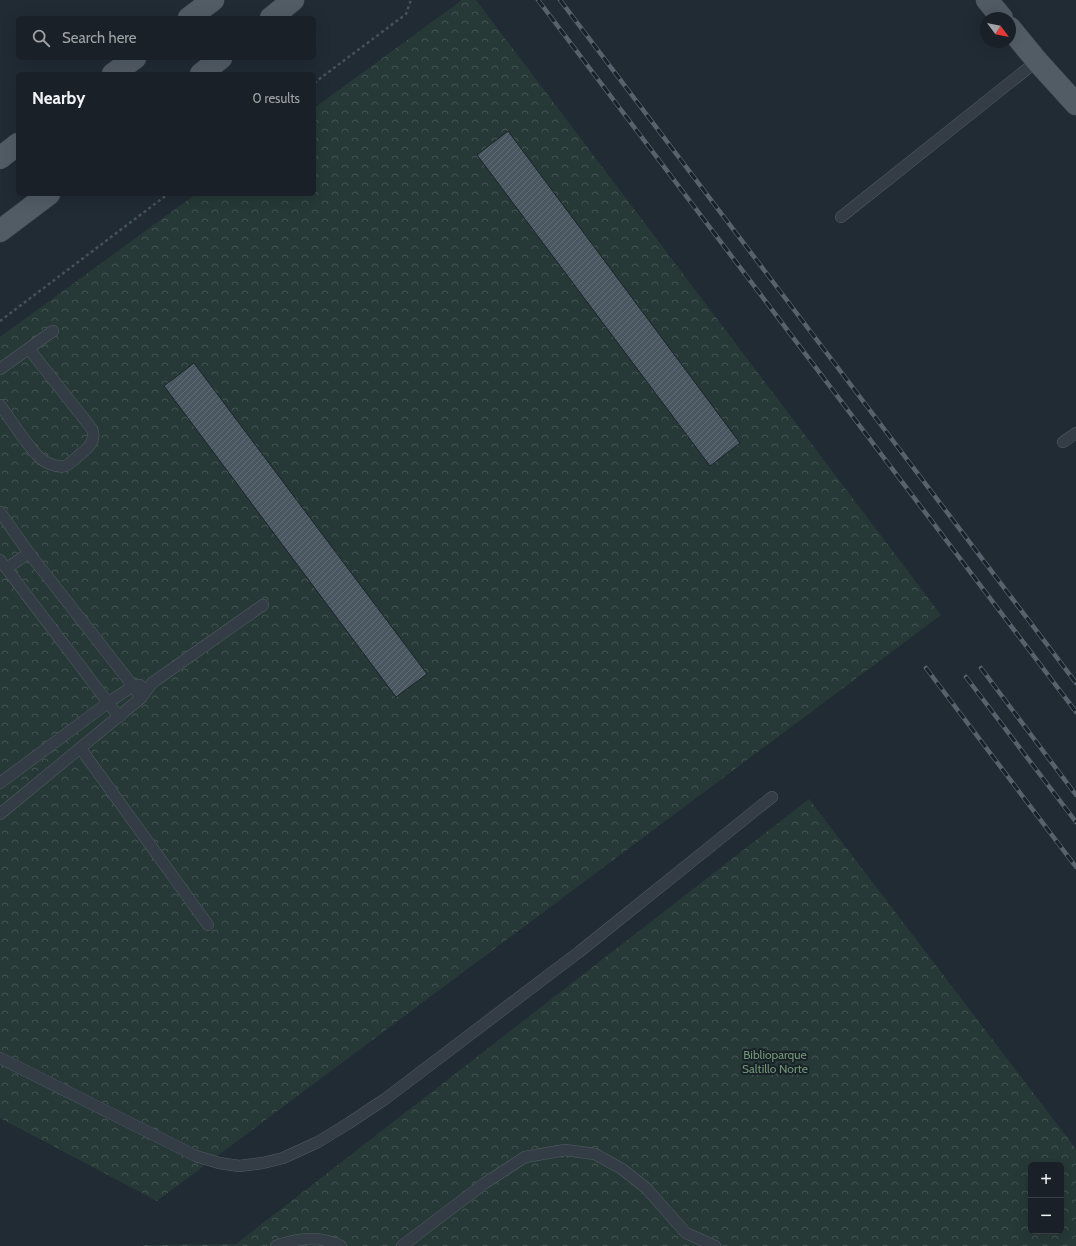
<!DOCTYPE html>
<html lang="en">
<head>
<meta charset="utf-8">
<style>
  body { margin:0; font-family:Cabin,sans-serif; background:#22282f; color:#f1f3f6 }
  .controls { position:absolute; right:12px; bottom:12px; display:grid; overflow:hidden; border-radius:6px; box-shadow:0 4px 16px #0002 }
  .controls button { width:36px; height:36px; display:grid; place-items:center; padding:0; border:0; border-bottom:1px solid #373e44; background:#192027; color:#f1f3f6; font:20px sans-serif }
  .compass { position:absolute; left:980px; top:12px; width:36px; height:36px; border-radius:50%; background:#192027; box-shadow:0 4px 16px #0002; rotate:122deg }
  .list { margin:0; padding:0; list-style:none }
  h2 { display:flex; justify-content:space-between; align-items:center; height:52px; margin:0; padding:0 16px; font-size:17px }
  h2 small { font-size:13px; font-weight:400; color:#9fa3a7 }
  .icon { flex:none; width:22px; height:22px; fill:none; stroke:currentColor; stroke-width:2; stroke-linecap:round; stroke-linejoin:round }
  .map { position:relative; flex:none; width:1076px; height:1246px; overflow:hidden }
  .search { position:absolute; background:#192027; box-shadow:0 4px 16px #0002; left:16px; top:16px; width:300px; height:44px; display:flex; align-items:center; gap:10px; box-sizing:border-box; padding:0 14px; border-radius:6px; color:#9fa3a7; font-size:15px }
  .panel { position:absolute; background:#192027; box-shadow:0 4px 16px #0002; left:16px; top:72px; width:300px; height:124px; border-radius:6px }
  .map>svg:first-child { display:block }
  .park { fill:url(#park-crowns); fill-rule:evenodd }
  .building { fill:url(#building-hatch); stroke:#1c242c }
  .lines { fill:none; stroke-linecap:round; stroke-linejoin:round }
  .service-casing { stroke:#525b63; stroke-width:12 }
  .primary-casing { stroke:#3e464f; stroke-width:23 }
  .path { stroke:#435454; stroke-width:2.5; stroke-dasharray:3 3; stroke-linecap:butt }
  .service { stroke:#343d45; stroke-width:11 }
  .primary { stroke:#525c65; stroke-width:22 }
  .rail-casing { stroke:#57626c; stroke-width:4.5 }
  .rail { stroke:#1a2229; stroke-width:3; stroke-dasharray:9; stroke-linecap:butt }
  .labels { text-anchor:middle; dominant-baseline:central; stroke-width:4; stroke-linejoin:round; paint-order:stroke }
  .park-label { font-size:12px; fill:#709675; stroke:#1a2229 }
</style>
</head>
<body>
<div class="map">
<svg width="1076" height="1246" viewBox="0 0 1076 1246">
  <defs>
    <pattern id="park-crowns" width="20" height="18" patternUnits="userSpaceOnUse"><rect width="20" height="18" fill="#263937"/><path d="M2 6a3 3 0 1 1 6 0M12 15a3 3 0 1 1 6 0" fill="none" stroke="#435452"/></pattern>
    <pattern id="building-hatch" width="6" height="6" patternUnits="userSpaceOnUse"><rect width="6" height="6" fill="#4a5660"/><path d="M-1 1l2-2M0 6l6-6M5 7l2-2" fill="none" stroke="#626c75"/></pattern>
  </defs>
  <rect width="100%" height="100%" fill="#212b34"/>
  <g class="park">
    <polygon points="462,0 476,0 941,615 157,1201 0,1118 0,337 196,194 314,194 314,108"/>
    <path d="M 809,799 L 1076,1149 L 1076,1246 L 143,1246 L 145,1245 L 236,1244 ZM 1031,1165 L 1061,1165 L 1061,1231 L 1031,1231 Z"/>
  </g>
  <g class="building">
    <polygon points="508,131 740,443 710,466 477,155"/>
    <polygon points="194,363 427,674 396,697 164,386"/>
  </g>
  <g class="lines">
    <g class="service-casing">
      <g id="service">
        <polyline points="841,217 1037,61"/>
        <polyline points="0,369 53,331"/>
        <path d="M 0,405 C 12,421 23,440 37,455 C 43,462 56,468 65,466 C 71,464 77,456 82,453 C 90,447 96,439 92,429 L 29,349"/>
        <polyline points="1063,442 1076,433"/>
        <polyline points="0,512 29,553 133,686 141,698"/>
        <polyline points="0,560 119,717"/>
        <polyline points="7,568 29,553"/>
        <polyline points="81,749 208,925"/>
        <polyline points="0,783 109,702 133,686 140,685"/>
        <polyline points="0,814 141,698 152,683 263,605"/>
        <polyline points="0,1058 196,1156 219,1163 239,1166 263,1163 283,1158 318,1142 349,1123 385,1099 579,952 772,797"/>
        <path d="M 276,1246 C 298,1238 320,1235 341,1246"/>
        <polyline points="402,1246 485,1183 525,1157 565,1150 595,1154 622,1169 646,1188 686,1233 715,1246"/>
      </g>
    </g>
    <g class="primary-casing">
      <g id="primary">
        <polyline points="987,0 1002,18"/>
        <polyline points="189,18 213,0"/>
        <polyline points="271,18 293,0"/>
        <polyline points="1010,28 1037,61 1076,104"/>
        <polyline points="113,74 135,58"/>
        <polyline points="201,74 221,58"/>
        <polyline points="0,158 18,144"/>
        <polyline points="0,231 49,194"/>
      </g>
    </g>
    <g class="path">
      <polyline points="314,83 406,14 411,0"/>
      <polyline points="0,321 168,194"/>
    </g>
    <use href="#service" class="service"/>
    <use href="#primary" class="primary"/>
    <g class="rail-casing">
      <g id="rail">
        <polyline points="538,0 1076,712"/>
        <polyline points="560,0 1076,683"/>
        <polyline points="926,668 1076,867"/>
        <polyline points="981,668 1076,795"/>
        <polyline points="966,677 1076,822"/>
      </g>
    </g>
    <use href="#rail" class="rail"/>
  </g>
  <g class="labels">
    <g class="park-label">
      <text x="775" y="1054">Biblioparque<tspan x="775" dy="14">Saltillo Norte</tspan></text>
    </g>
  </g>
</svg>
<div class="controls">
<button>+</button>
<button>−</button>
</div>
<svg class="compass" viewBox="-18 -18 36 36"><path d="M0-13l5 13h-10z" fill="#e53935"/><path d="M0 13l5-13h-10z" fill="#9fa3a7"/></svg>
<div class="search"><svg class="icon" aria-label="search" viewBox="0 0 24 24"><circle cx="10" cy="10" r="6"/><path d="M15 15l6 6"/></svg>Search here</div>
<section class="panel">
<h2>Nearby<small>0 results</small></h2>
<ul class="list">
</ul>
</section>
</div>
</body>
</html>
